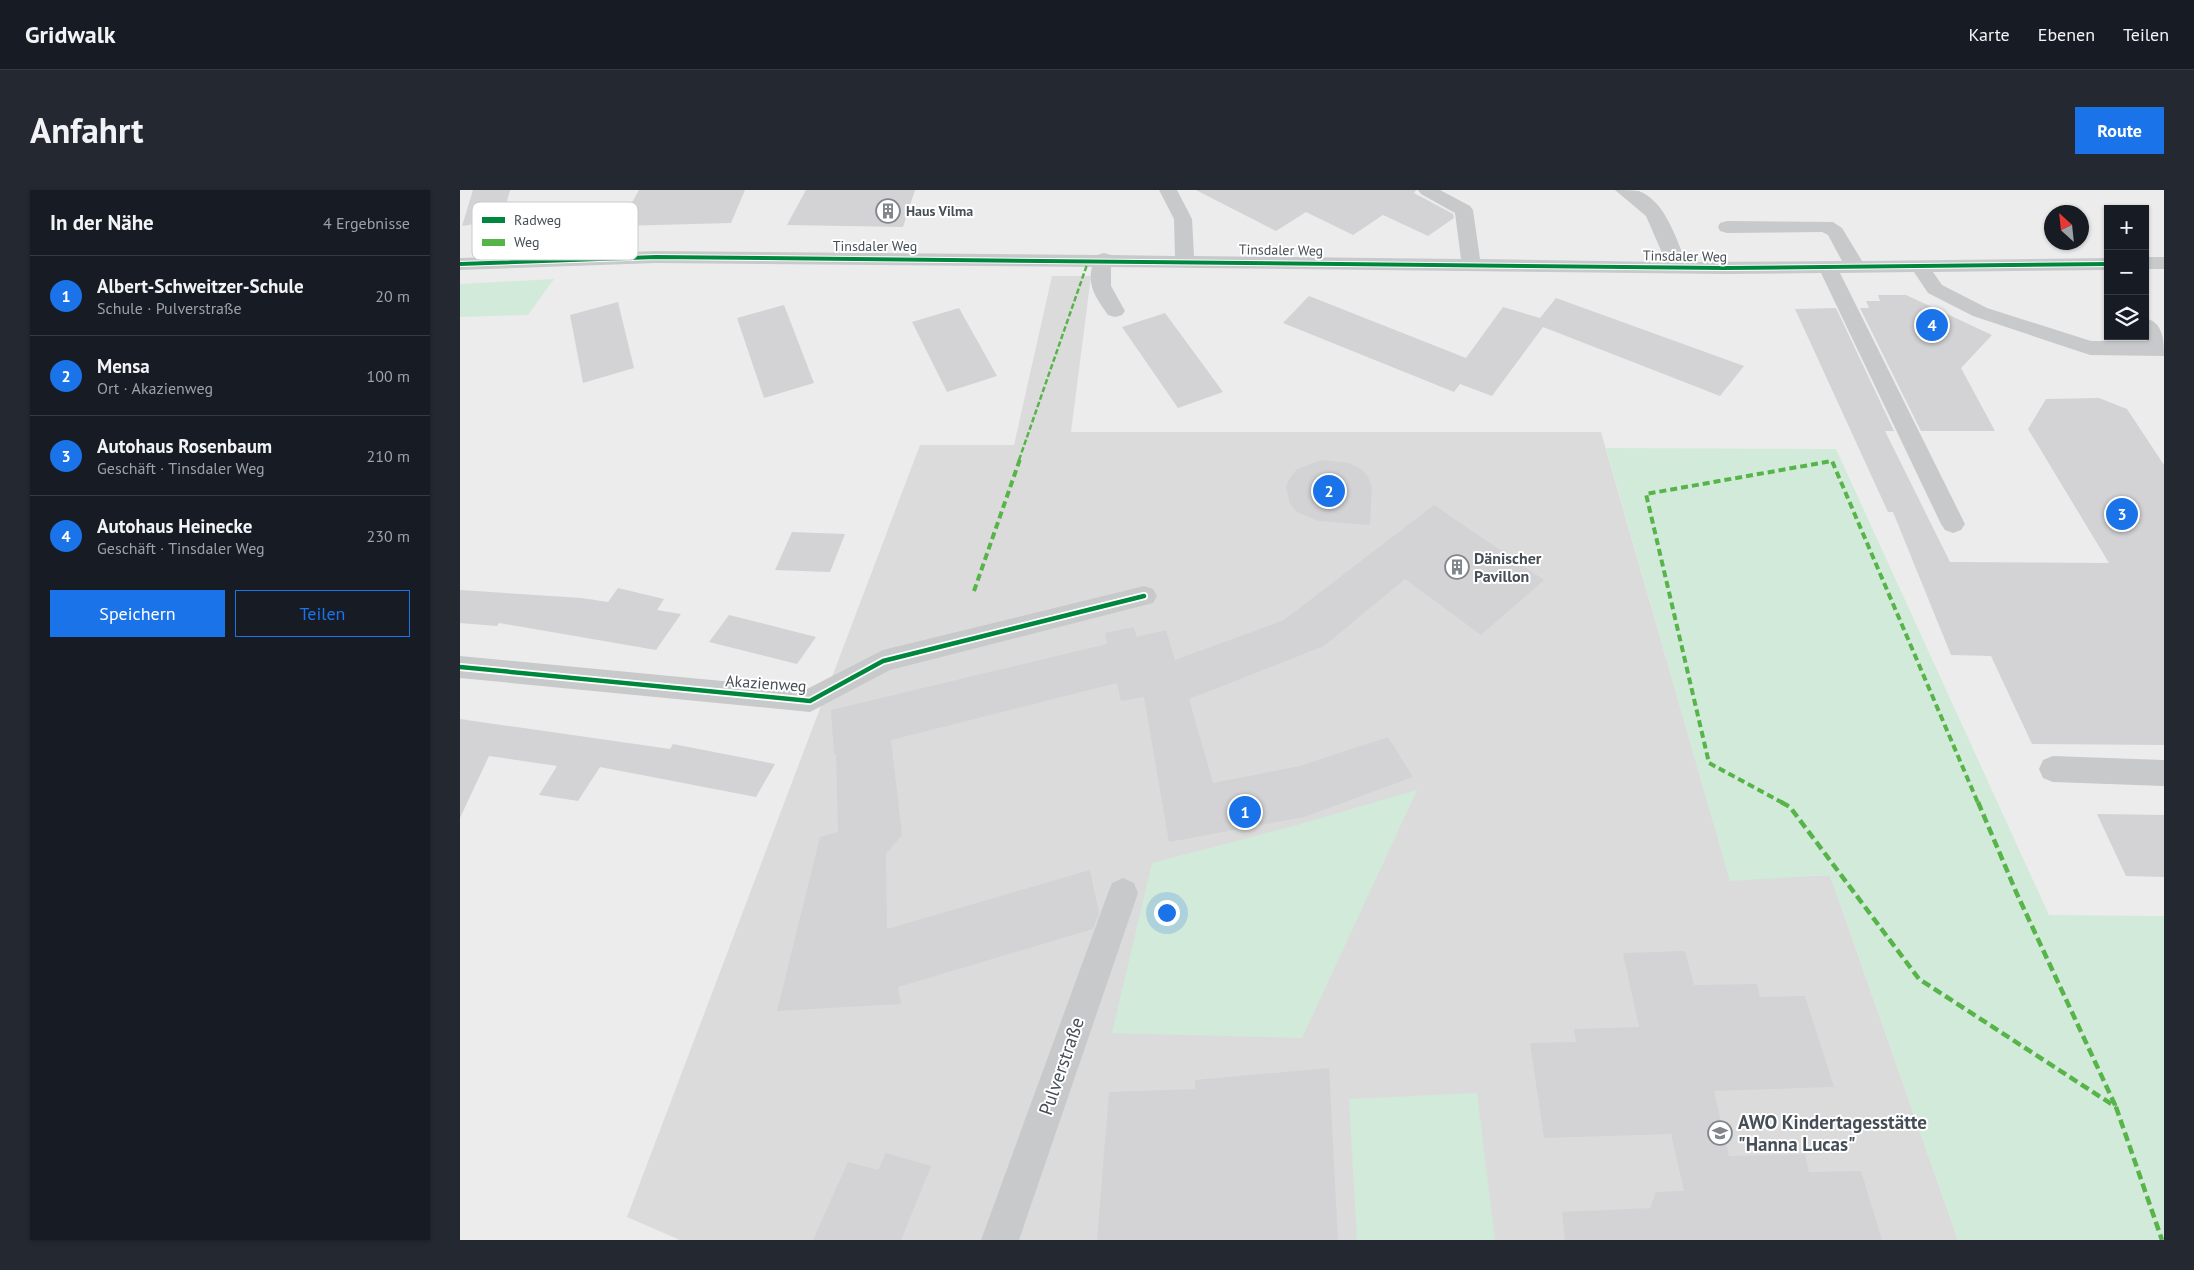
<!DOCTYPE html>
<html lang="de">
<head>
<meta charset="utf-8">
<style>
  body { margin:0; font-family:"PT Sans",sans-serif; background:#242831; color:#f1f3f6 }
  .controls { position:absolute; right:15px; top:15px; display:grid; overflow:hidden; border-radius:0px; box-shadow:0 1px 4px #0004 }
  .controls button { width:45px; height:45px; display:grid; place-items:center; padding:0; border:0; border-bottom:1px solid #363941; background:#171b24; color:#f1f3f6; font:25px sans-serif }
  .compass { position:absolute; left:1584px; top:15px; width:45px; height:45px; border-radius:50%; background:#171b24; box-shadow:0 1px 4px #0004; rotate:333deg }
  .you { position:absolute; left:706px; top:722px; width:18px; height:18px; margin:-12px; border:4px solid #fff; border-radius:50%; background:#1a73e8; box-shadow:0 0 0 8px #1a73e833 }
  .badge { display:grid; place-items:center; width:32px; height:32px; border-radius:50%; background:#1a73e8; color:#fff; font-size:16px; font-weight:700 }
  .pin { position:absolute; translate:-50% -50%; border:2px solid #fff; box-shadow:0 1px 5px #0006 }
  .list { margin:0; padding:0; list-style:none }
  h2 { display:flex; justify-content:space-between; align-items:center; height:65px; margin:0; padding:0 20px; font-size:21px }
  h2 small { font-size:16px; font-weight:400; color:#9ea1a6 }
  .list li { display:grid; grid-template-columns:32px 1fr auto; gap:15px; align-items:center; box-sizing:border-box; height:80px; padding:0 20px; border-top:1px solid #363941 }
  .list b { display:block; font-size:19px; white-space:nowrap }
  .list p { margin:0; font-size:16px; white-space:nowrap; color:#9ea1a6 }
  .list em { font-size:16px; font-style:normal; color:#9ea1a6 }
  .actions { display:flex; gap:10px; padding:15px 20px }
  .actions a { flex:1; padding:11px 0; border:1px solid #1a73e8; border-radius:0px; text-align:center; font-size:18px; color:#1a73e8 }
  .actions .main { background:#1a73e8; color:#fff }
  .icon { flex:none; width:28px; height:28px; fill:none; stroke:currentColor; stroke-width:2; stroke-linecap:round; stroke-linejoin:round }
  .map { position:relative; flex:none; width:1704px; height:1050px; overflow:hidden; border-radius:0px }
  header { display:flex; align-items:center; gap:30px; box-sizing:border-box; height:70px; padding:0 25px; background:#171b24; border-bottom:1px solid #363941 }
  header strong { font-size:24px }
  nav { display:flex; gap:28px; margin-inline-start:auto; font-size:18px }
  .intro { display:flex; align-items:center; justify-content:space-between; box-sizing:border-box; height:120px; padding:0 30px }
  h1 { margin:0; font-size:35px }
  .button { padding:12px 22px; border-radius:0px; background:#1a73e8; color:#fff; font-size:18px; font-weight:700 }
  main { display:flex; gap:30px; padding:0 30px }
  aside { flex:1; background:#171b24; border-radius:0px; box-shadow:0 1px 4px #0004 }
  .map>svg:first-child { display:block }
  .education { fill:#dbdbdc }
  .green { fill:#d2eada }
  .building { fill:#d3d3d5 }
  .lines { fill:none; stroke-linecap:round; stroke-linejoin:round }
  .minor { fill:#c7c9cb; fill-rule:evenodd }
  .quiet-far2 { stroke:#57b448; stroke-width:2.5; stroke-dasharray:5.5 2.5; stroke-linecap:butt }
  .quiet-far1 { stroke:#57b448; stroke-width:4; stroke-dasharray:7 4; stroke-linecap:butt }
  .quiet { stroke:#57b448; stroke-width:4.5; stroke-dasharray:9 4.5; stroke-linecap:butt }
  .cycleway-far1-casing { stroke:#fff; stroke-width:6 }
  .cycleway-casing { stroke:#fff; stroke-width:8 }
  .cycleway-far1 { stroke:#00873e; stroke-width:4 }
  .cycleway { stroke:#00873e; stroke-width:4.5 }
  .labels { text-anchor:middle; dominant-baseline:central; stroke-width:4; stroke-linejoin:round; paint-order:stroke }
  .far-poi-label { font-size:14px; font-weight:bold; fill:#464f57; stroke:#fff; text-anchor:start }
  .far-street-label { font-size:14px; fill:#464f57; stroke:#fff }
  .poi-label { font-size:16px; font-weight:bold; fill:#464f57; stroke:#fff; text-anchor:start }
  .street-label { font-size:16px; fill:#464f57; stroke:#fff }
  .near-street-label { font-size:19px; fill:#464f57; stroke:#fff }
  .near-poi-label { font-size:19px; font-weight:bold; fill:#464f57; stroke:#fff; text-anchor:start }
  .key { fill:#fff; stroke:#c8cacd; stroke-width:1 }
  .key-label { font-size:14px; fill:#464f57 }
</style>
</head>
<body>
<header>
<strong>Gridwalk</strong>
<nav><a>Karte</a><a>Ebenen</a><a>Teilen</a></nav>
</header>
<div class="intro"><h1>Anfahrt</h1><a class="button">Route</a></div>
<main>
<aside>
<h2>In der Nähe<small>4 Ergebnisse</small></h2>
<ul class="list">
<li><span class="badge">1</span><div><b>Albert-Schweitzer-Schule</b><p>Schule · Pulverstraße</p></div><em>20 m</em></li>
<li><span class="badge">2</span><div><b>Mensa</b><p>Ort · Akazienweg</p></div><em>100 m</em></li>
<li><span class="badge">3</span><div><b>Autohaus Rosenbaum</b><p>Geschäft · Tinsdaler Weg</p></div><em>210 m</em></li>
<li><span class="badge">4</span><div><b>Autohaus Heinecke</b><p>Geschäft · Tinsdaler Weg</p></div><em>230 m</em></li>
</ul>
<div class="actions"><a class="main">Speichern</a><a>Teilen</a></div>
</aside>
<div class="map">
<svg width="1704" height="1050" viewBox="0 0 1704 1050">
  <rect width="100%" height="100%" fill="#edecec"/>
  <polygon class="education" points="592,86 631,86 611,242 1141,242 1270,690 1370,685 1498,1050 220,1050 167,1027 460,255 554,255"/>
  <g class="green">
    <polygon points="94,89 68,125 0,127 0,94"/>
    <polygon points="1146,258 1376,259 1589,725 1704,726 1704,1050 1498,1050 1370,685 1270,691"/>
    <polygon points="957,600 842,848 652,843 692,673 830,637"/>
    <polygon points="1017,903 1035,1050 897,1050 889,909"/>
  </g>
  <g class="building">
    <polygon points="13,0 50,0 42,30 2,36"/>
    <polygon points="179,0 285,0 271,33 159,36"/>
    <polygon points="346,0 455,0 443,37 327,35"/>
    <polygon points="736,0 956,0 954,3 993,24 994,28 968,46 923,25 893,45 846,22 816,41"/>
    <polygon points="1418,105 1446,105 1532,145 1501,178 1535,241 1461,241 1400,118 1409,118 1406,111 1420,111"/>
    <polygon points="849,106 1006,168 1043,117 1080,128 1096,108 1284,176 1260,206 1083,137 1032,206 1000,194 994,202 823,133"/>
    <polygon points="158,112 174,178 123,193 110,125"/>
    <polygon points="324,115 354,193 304,208 277,128"/>
    <polygon points="499,118 537,186 487,202 452,132"/>
    <polygon points="1376,118 1434,241 1425,241 1490,372 1649,373 1568,239 1586,209 1639,208 1667,219 1704,275 1704,555 1572,554 1531,466 1491,465 1433,322 1428,322 1335,119"/>
    <polygon points="705,123 733,161 763,202 718,218 662,137"/>
    <polygon points="862,270 889,273 901,279 908,287 912,297 910,335 859,331 837,322 830,314 826,296 830,288 837,279"/>
    <polygon points="974,315 1084,390 1021,445 945,389 864,456 729,509 753,593 840,576 928,547 953,587 844,627 709,652 684,507 661,511 657,493 431,550 442,645 426,664 427,739 630,680 639,723 633,739 438,797 441,814 317,821 360,647 378,642 376,564 374,564 371,520 647,454 645,443 673,437 677,447 706,440 715,470 824,430"/>
    <polygon points="332,342 385,344 370,382 315,380"/>
    <polygon points="158,398 204,409 197,420 221,424 196,460 39,433 37,436 0,433 0,400 122,408 148,412"/>
    <polygon points="269,425 356,447 337,474 249,452"/>
    <polygon points="0,529 210,559 213,554 315,574 296,607 140,577 118,611 79,605 97,576 29,566 0,628"/>
    <polygon points="1637,624 1704,625 1704,687 1666,686"/>
    <polygon points="1225,761 1234,795 1297,794 1300,807 1345,806 1374,897 1254,901 1269,966 1345,964 1349,982 1401,981 1422,1050 1105,1050 1102,1022 1190,1018 1196,1002 1224,1001 1211,944 1084,948 1070,853 1116,852 1114,839 1179,837 1163,763"/>
    <polygon points="869,878 878,1050 637,1050 649,902 735,899 735,890"/>
    <polygon points="426,963 471,976 441,1050 353,1050 388,972 418,980"/>
  </g>
  <g class="lines">
    <g class="minor">
      <path d="M 699,0 L 717,0 L 732,29 L 734,66 L 1001,69 L 995,23 L 961,4 L 958,0 L 980,0 L 1010,16 L 1013,20 L 1020,69 L 1206,72 L 1186,26 L 1155,0 C 1162,0 1172,0 1179,1 C 1205,11 1216,48 1226,72 L 1382,71 L 1368,45 L 1362,42 L 1267,43 L 1260,41 L 1258,37 L 1260,33 L 1267,31 L 1373,32 L 1382,38 L 1402,71 L 1648,68 L 1648,80 L 1473,82 L 1482,95 L 1527,118 L 1631,151 L 1687,151 L 1684,146 L 1685,128 C 1703,132 1704,150 1704,166 L 1630,165 L 1513,126 L 1468,103 L 1454,82 L 1380,83 L 1505,334 L 1501,340 L 1493,343 L 1485,340 L 1481,334 L 1361,83 L 1265,84 L 651,77 L 651,96 L 665,121 L 662,125 L 655,127 L 648,125 C 637,109 627,97 632,77 L 196,73 L 0,80 L 0,68 L 196,61 L 637,65 L 644,63 L 651,65 L 715,66 L 714,29 Z"/>
      <rect x="1685" y="67" width="19" height="12"/>
      <polygon points="684,396 693,399 697,406 693,413 430,480 350,522 0,488 0,466 347,499 423,460"/>
      <polygon points="1593,566 1704,570 1704,596 1593,592 1583,588 1579,579 1583,570"/>
      <polygon points="663,688 674,693 678,703 559,1050 521,1050 648,703 652,693"/>
    </g>
    <polyline class="quiet-far2" points="559,270 629,69"/>
    <g class="quiet-far1">
      <polyline points="514,401 560,269"/>
      <polyline points="1323,613 1249,573 1186,304 1372,271 1518,613"/>
    </g>
    <g class="quiet">
      <polyline points="1321,612 1330,617 1459,789 1656,917"/>
      <polyline points="1518,612 1557,704 1656,917"/>
      <polyline points="1656,917 1702,1050"/>
    </g>
    <g class="cycleway-far1-casing">
      <polyline id="cycleway-far1" points="0,74 196,67 1265,78 1648,74"/>
    </g>
    <g class="cycleway-casing">
      <polyline id="cycleway" points="0,477 350,511 423,471 684,406"/>
    </g>
    <use href="#cycleway-far1" class="cycleway-far1"/>
    <use href="#cycleway" class="cycleway"/>
  </g>
  <defs>
    <g id="building-ring" transform="scale(1.25)"><circle r="9.5" fill="#fff" stroke="#80868b" stroke-width="1.5"/><path d="M-4-6H4V6H1V3H-1V6H-4ZM-2.5-4.3h1.7v1.8h-1.7ZM.8-4.3h1.7v1.8H.8ZM-2.5-1h1.7V.8h-1.7ZM.8-1h1.7V.8H.8Z" fill="#80868b"/></g>
    <g id="school-ring" transform="scale(1.25)"><circle r="9.5" fill="#fff" stroke="#80868b" stroke-width="1.5"/><path d="M0-5L7-2L0 1L-7-2ZM-4 1L0 2.5L4 1V4Q0 6-4 4Z" fill="#80868b"/></g>
  </defs>
  <g fill-rule="evenodd">
    <use href="#building-ring" x="428" y="21"/>
    <use href="#building-ring" x="997" y="377"/>
    <use href="#school-ring" x="1260" y="943"/>
  </g>
  <g class="labels">
    <g class="far-poi-label">
      <text x="446" y="21">Haus Vilma</text>
    </g>
    <g class="far-street-label">
      <text x="415" y="56">Tinsdaler Weg</text>
      <text transform="translate(821 60) rotate(1)">Tinsdaler Weg</text>
      <text transform="translate(1225 66) rotate(1)">Tinsdaler Weg</text>
    </g>
    <g class="poi-label">
      <text x="1014" y="368">Dänischer<tspan x="1014" dy="18">Pavillon</tspan></text>
    </g>
    <g class="street-label">
      <text transform="translate(306 493) rotate(4)">Akazienweg</text>
    </g>
    <g class="near-street-label">
      <text transform="translate(601 876) rotate(-71)">Pulverstraße</text>
    </g>
    <g class="near-poi-label">
      <text x="1278" y="932">AWO Kindertagesstätte<tspan x="1278" dy="22">"Hanna Lucas"</tspan></text>
    </g>
  </g>
  <rect x="12" y="12" width="166" height="58" rx="8" class="key"/>
  <rect x="22" y="27" width="23" height="6" fill="#00873e"/>
  <rect x="22" y="49" width="23" height="7" fill="#57b448"/>
  <g class="key-label">
    <text x="54" y="35">Radweg</text>
    <text x="54" y="57">Weg</text>
  </g>
</svg>
<div class="controls">
<button>+</button>
<button>−</button>
<button><svg class="icon" aria-label="layers" viewBox="0 0 24 24"><path d="M12 4l9 5-9 5-9-5zM3 14l9 5 9-5"/></svg></button>
</div>
<svg class="compass" viewBox="-18 -18 36 36"><path d="M0-13l5 13h-10z" fill="#e53935"/><path d="M0 13l5-13h-10z" fill="#9ea1a6"/></svg>
<div class="you"></div>
<div class="pin badge" style="left:785px;top:622px">1</div>
<div class="pin badge" style="left:869px;top:301px">2</div>
<div class="pin badge" style="left:1662px;top:324px">3</div>
<div class="pin badge" style="left:1472px;top:135px">4</div>
</div>
</main>
</body>
</html>
